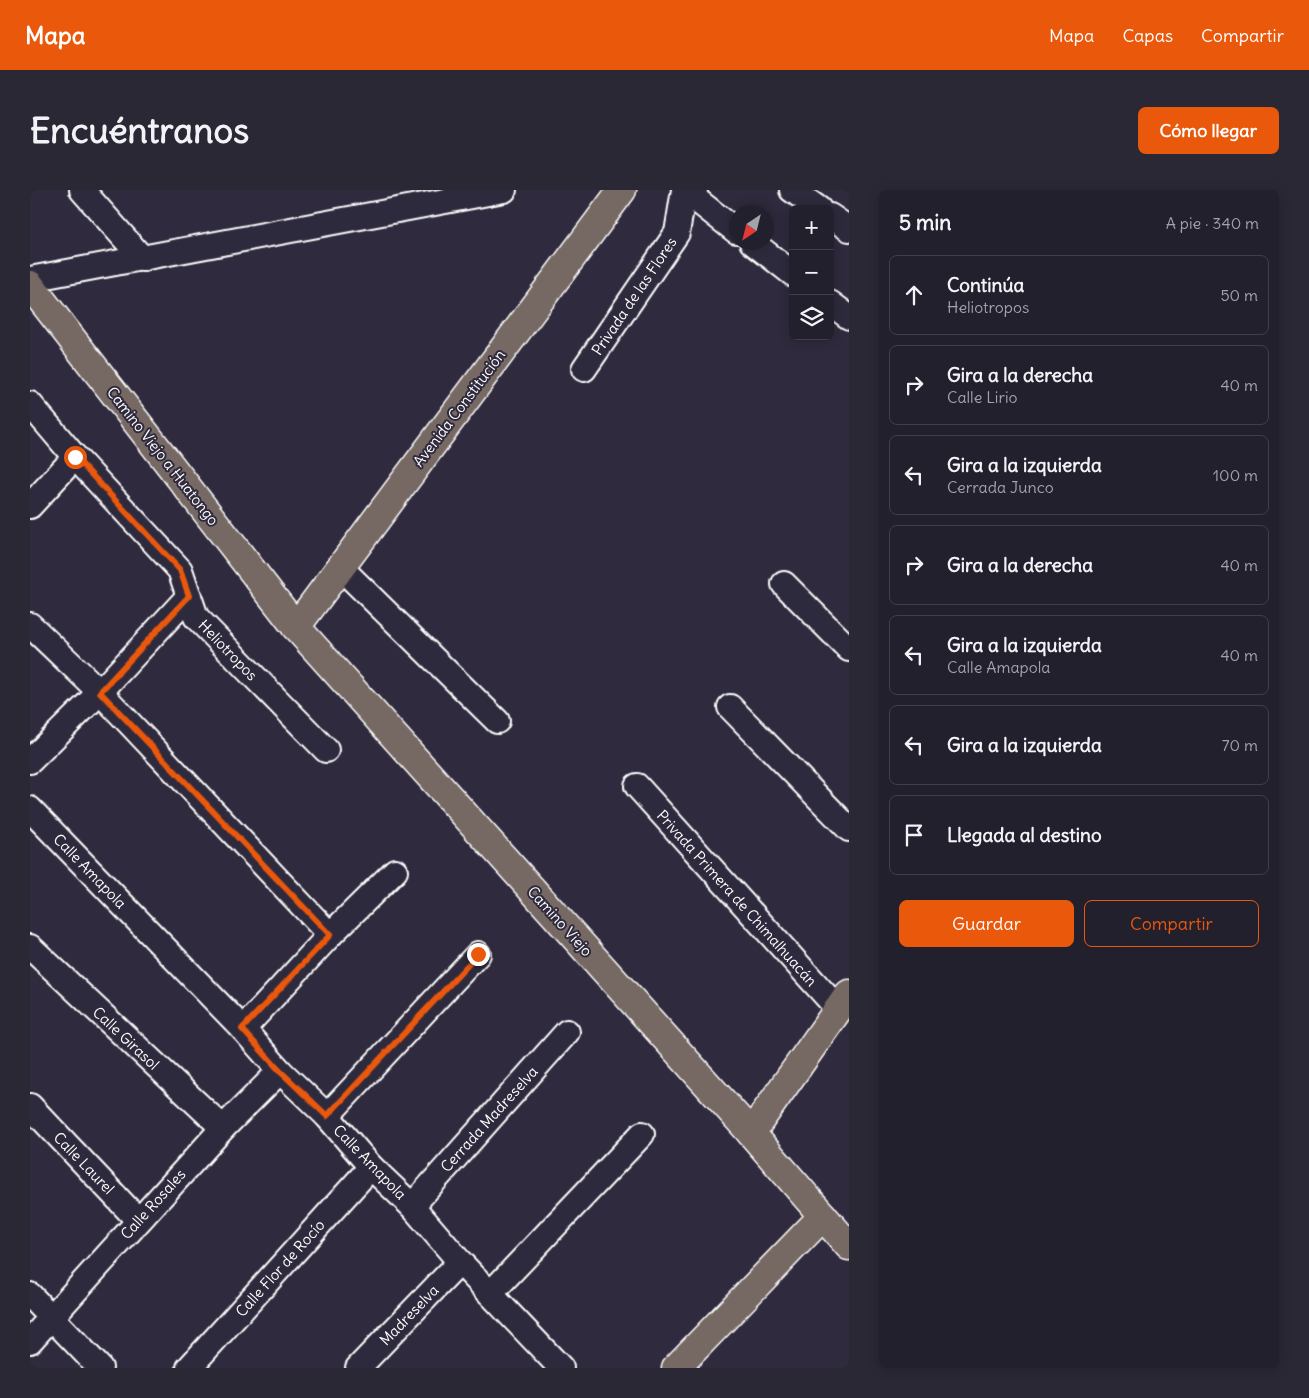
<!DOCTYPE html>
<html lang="es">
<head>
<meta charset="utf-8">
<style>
  body { margin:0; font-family:Delius,sans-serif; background:#2b2836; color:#f1f3f6 }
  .controls { position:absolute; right:15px; top:15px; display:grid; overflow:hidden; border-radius:8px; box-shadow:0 2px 12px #0003 }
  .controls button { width:45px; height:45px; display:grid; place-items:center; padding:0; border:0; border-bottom:1px solid #403e4a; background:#23202e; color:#f1f3f6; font:25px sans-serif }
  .compass { position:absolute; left:699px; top:15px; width:45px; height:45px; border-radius:50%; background:#23202e; box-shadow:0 2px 12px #0003; rotate:215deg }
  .stop { position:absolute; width:15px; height:15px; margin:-11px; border:4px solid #ea580c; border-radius:50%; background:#fff }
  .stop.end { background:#ea580c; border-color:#fff; box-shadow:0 1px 5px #0008 }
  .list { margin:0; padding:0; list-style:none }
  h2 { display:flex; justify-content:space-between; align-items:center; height:65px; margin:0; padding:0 20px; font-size:21px }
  h2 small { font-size:16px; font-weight:400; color:#a3a3aa }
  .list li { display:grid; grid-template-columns:32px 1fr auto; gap:15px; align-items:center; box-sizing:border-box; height:80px; margin:0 10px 10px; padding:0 10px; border:1px solid #403e4a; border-radius:8px }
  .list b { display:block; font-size:19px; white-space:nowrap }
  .list p { margin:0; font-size:16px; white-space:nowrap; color:#a3a3aa }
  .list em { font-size:16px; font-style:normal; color:#a3a3aa }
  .actions { display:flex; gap:10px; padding:15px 20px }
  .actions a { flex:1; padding:11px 0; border:1px solid #ea580c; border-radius:8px; text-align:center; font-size:18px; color:#ea580c }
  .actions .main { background:#ea580c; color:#fff }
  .icon { flex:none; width:28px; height:28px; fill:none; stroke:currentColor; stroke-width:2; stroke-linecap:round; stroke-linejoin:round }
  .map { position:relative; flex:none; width:819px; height:1178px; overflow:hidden; border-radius:8px }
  header { display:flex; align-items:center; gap:30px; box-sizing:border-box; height:70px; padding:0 25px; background:#ea580c; color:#fff }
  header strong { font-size:24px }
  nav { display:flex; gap:28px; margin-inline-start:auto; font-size:18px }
  .intro { display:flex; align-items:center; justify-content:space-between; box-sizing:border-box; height:120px; padding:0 30px }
  h1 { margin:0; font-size:35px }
  .button { padding:12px 22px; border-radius:8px; background:#ea580c; color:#fff; font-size:18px; font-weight:700 }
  main { display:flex; gap:30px; padding:0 30px }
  aside { flex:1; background:#23202e; border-radius:8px; box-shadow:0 2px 12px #0003 }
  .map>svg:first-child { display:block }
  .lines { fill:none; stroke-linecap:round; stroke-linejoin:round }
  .minor-casing { stroke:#fff; stroke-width:28 }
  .major-casing { stroke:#fff; stroke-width:31 }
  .minor { stroke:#2f2a3d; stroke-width:24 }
  .major { stroke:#766964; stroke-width:28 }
  .route { stroke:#ea580c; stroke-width:6 }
  .labels { text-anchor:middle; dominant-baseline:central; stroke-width:4; stroke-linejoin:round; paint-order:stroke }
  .street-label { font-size:15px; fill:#fff; stroke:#2f2a3d }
</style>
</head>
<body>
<header>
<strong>Mapa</strong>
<nav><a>Mapa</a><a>Capas</a><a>Compartir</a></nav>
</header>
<div class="intro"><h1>Encuéntranos</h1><a class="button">Cómo llegar</a></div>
<main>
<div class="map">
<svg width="819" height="1178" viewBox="0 0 819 1178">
  <rect width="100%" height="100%" fill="#2f2a3d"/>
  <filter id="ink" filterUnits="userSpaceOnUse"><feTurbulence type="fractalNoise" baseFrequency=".02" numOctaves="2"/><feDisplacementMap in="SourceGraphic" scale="10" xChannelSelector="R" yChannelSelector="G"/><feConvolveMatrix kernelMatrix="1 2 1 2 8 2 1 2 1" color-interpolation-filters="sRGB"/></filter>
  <g filter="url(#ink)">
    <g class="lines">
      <g class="minor-casing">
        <g id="minor">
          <polyline points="52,0 113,69"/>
          <polyline points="654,0 706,41"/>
          <polyline points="762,0 789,19"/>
          <polyline points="800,26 819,39"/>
          <polyline points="722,52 763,84"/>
          <polyline points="0,89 474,0"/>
          <polyline points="800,113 819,127"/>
          <polyline points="554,179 647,43 654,0 665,0"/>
          <polyline points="0,214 45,267 150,380 166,427 296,560"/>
          <polyline points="0,316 45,267"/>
          <polyline points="310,377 467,531"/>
          <polyline points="754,394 819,459"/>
          <polyline points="0,435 70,502 300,745"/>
          <polyline points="700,517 819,639"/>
          <polyline points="0,571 70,502 159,406"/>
          <polyline points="607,596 808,819"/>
          <polyline points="0,619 213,839 250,881 297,926 341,977 382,1016 430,1072 531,1178"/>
          <polyline points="0,757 193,938"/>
          <polyline points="213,839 300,745 365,681"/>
          <polyline points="0,916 108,1030"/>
          <polyline points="297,926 448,764"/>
          <polyline points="382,1016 537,842"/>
          <polyline points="461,1103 612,944"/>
          <polyline points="0,1105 70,1178"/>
          <polyline points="0,1151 193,938 250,881"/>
          <polyline points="159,1178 341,977"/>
          <polyline points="328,1178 430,1072"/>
        </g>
      </g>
      <g class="major-casing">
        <g id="major">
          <polyline points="0,95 266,437 721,943 819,1056"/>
          <polyline points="266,437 592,0"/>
          <polyline points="721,943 819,804"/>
          <polyline points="646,1178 793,1026"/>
        </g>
      </g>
      <use href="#minor" class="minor"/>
      <use href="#major" class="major"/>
    </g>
  </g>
  <g class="lines" filter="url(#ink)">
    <polyline class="route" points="45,267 150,380 159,406 70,502 300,745 212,839 250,881 297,926 448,764"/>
  </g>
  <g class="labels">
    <g class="street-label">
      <text transform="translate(604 106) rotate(-56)">Privada de las Flores</text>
      <text transform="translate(429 218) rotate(-53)">Avenida Constitución</text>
      <text transform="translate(133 266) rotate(52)">Camino Viejo a Huatongo</text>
      <text transform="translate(198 460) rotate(46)">Heliotropos</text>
      <text transform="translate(60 681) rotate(46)">Calle Amapola</text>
      <text transform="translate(707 708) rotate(48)">Privada Primera de Chimalhuacán</text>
      <text transform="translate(530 731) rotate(48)">Camino Viejo</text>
      <text transform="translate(96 848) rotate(43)">Calle Girasol</text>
      <text transform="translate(459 929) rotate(-48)">Cerrada Madreselva</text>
      <text transform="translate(340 972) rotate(46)">Calle Amapola</text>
      <text transform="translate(54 973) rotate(46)">Calle Laurel</text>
      <text transform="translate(123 1014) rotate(-48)">Calle Rosales</text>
      <text transform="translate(250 1078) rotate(-48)">Calle Flor de Rocío</text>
      <text transform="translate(379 1125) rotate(-46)">Madreselva</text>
    </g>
  </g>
</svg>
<div class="controls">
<button>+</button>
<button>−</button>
<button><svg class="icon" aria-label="layers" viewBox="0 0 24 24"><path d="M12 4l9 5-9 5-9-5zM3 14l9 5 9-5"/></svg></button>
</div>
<svg class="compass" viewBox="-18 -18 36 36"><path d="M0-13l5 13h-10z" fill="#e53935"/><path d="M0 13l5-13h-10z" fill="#a3a3aa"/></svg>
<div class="stop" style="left:45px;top:267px"></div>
<div class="stop end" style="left:448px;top:764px"></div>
</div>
<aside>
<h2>5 min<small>A pie · 340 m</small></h2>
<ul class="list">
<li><svg class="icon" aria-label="ahead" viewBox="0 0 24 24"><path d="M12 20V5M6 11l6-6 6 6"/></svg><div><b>Continúa</b><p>Heliotropos</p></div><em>50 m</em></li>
<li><svg class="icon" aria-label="right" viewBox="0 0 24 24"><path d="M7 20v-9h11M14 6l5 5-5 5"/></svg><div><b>Gira a la derecha</b><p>Calle Lirio</p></div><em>40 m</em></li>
<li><svg class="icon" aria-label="left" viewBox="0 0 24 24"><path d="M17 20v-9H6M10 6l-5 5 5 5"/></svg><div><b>Gira a la izquierda</b><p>Cerrada Junco</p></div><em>100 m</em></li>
<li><svg class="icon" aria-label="right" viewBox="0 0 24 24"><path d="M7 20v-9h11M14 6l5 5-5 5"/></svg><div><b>Gira a la derecha</b></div><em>40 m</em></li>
<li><svg class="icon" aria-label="left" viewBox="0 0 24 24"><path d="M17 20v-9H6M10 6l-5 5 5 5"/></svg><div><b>Gira a la izquierda</b><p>Calle Amapola</p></div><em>40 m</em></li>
<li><svg class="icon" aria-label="left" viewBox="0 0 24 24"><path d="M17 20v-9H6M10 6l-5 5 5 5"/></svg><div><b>Gira a la izquierda</b></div><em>70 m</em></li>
<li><svg class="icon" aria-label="arrive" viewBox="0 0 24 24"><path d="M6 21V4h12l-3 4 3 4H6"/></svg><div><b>Llegada al destino</b></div></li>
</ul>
<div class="actions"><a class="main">Guardar</a><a>Compartir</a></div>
</aside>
</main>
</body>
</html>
